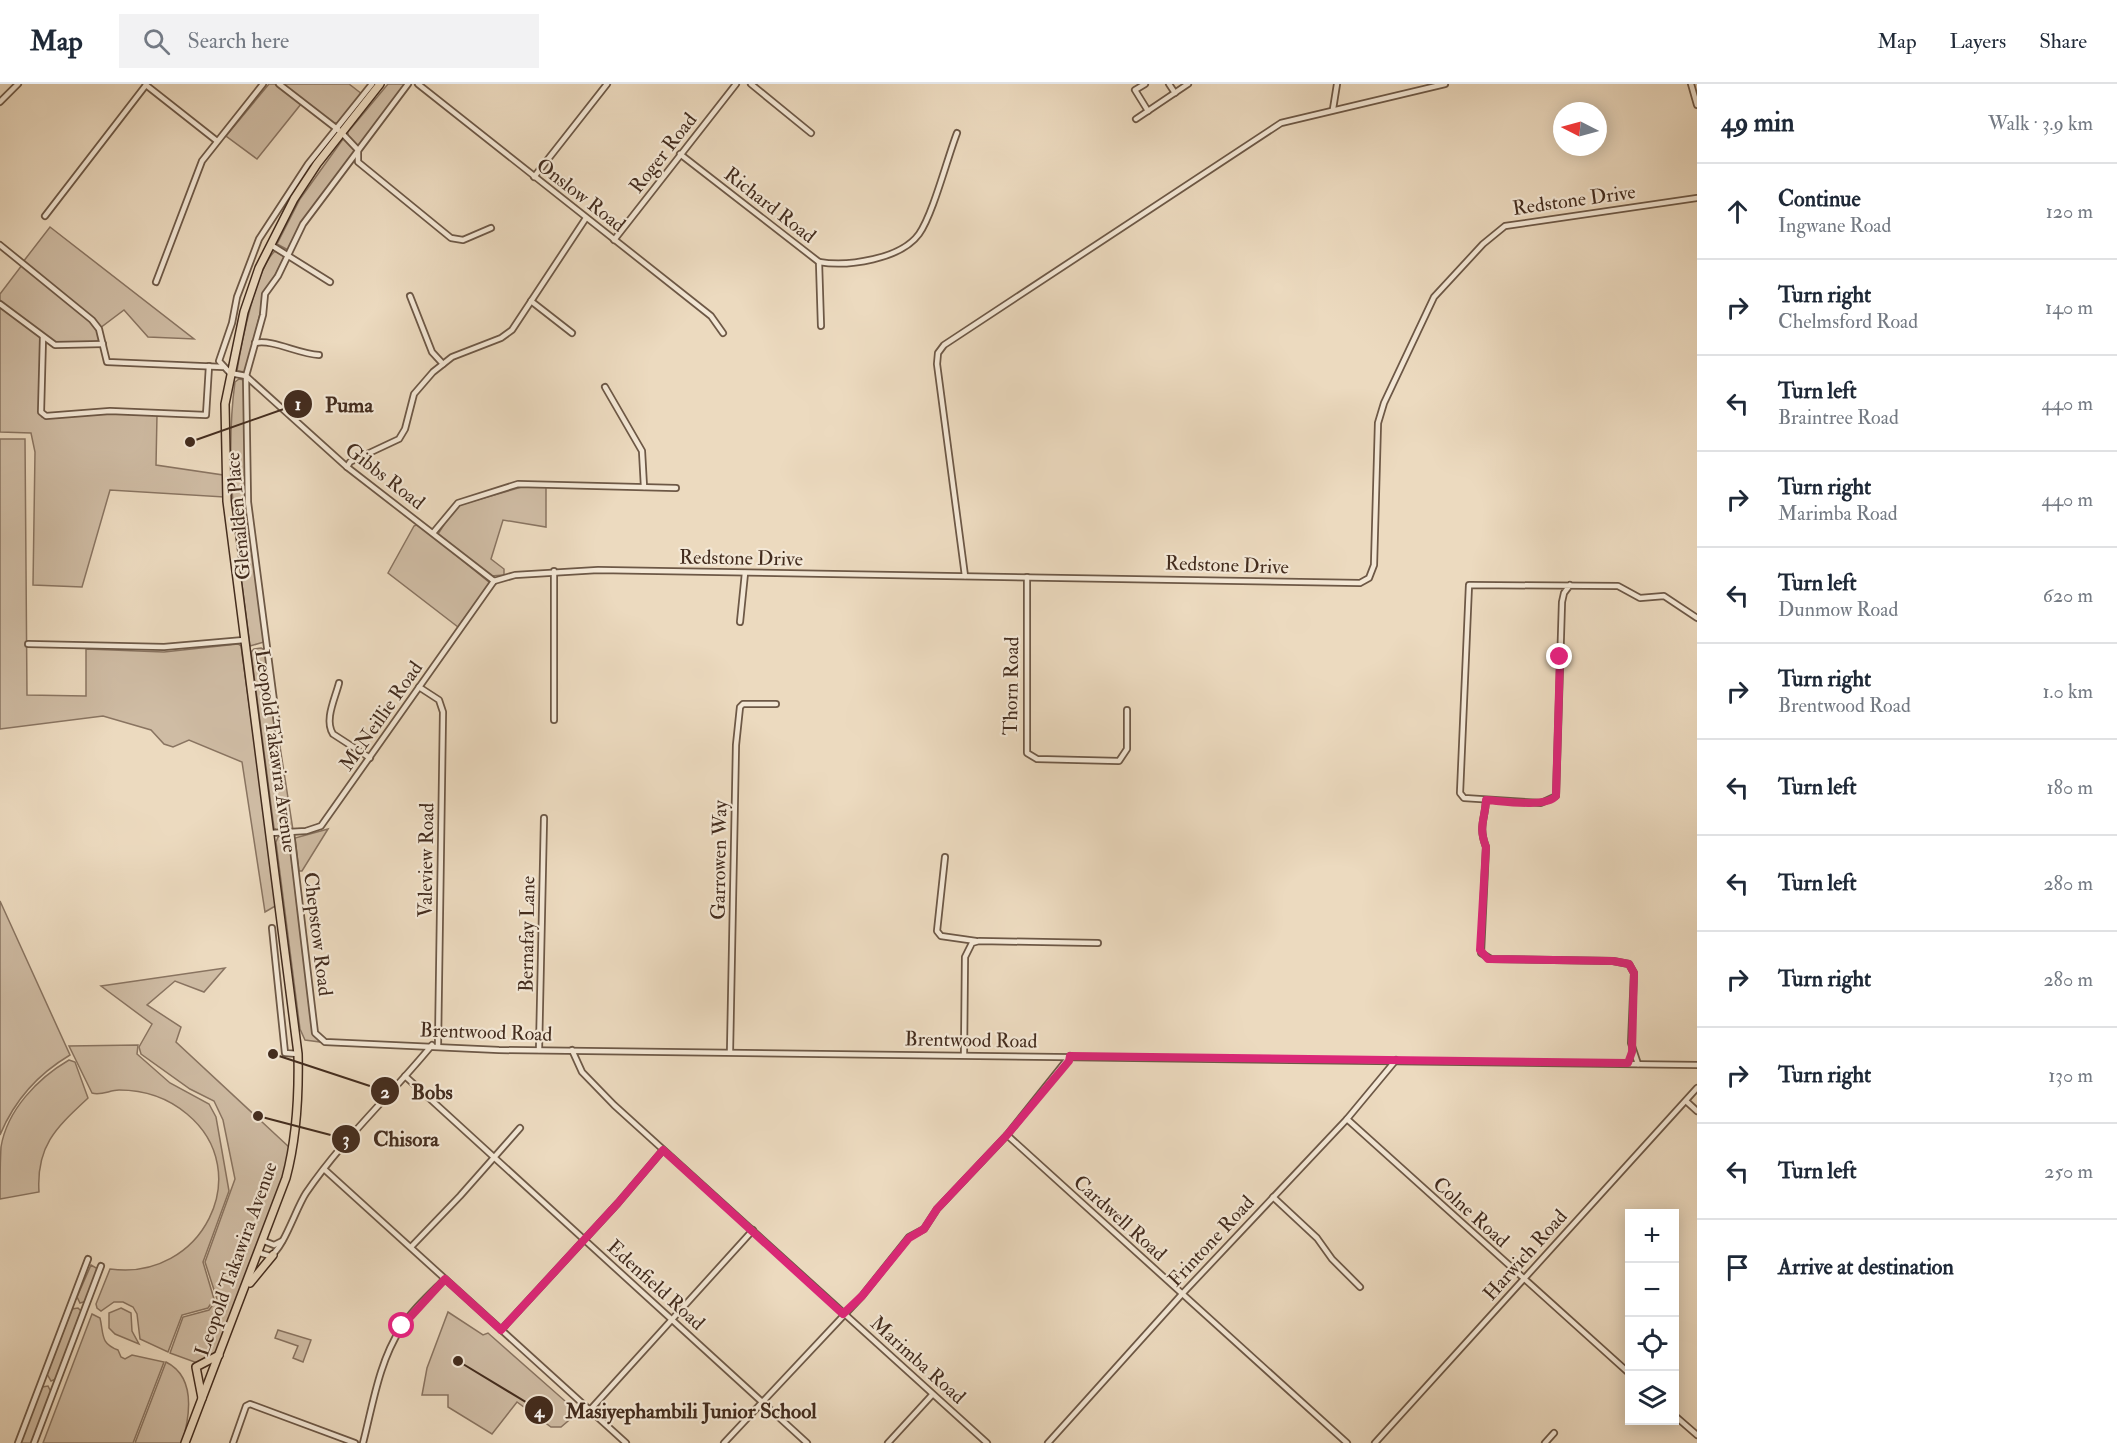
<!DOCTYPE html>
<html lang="en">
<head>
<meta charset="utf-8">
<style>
  body { margin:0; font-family:"IM FELL Double Pica",serif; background:#f2f2f3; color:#1f2937 }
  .controls { position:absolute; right:18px; bottom:18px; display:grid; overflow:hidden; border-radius:0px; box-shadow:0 3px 15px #0003 }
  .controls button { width:54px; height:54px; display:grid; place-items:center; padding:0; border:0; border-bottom:2px solid #e0e1e3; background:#fff; color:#1f2937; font:30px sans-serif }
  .compass { position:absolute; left:1553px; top:18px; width:54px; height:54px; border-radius:50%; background:#fff; box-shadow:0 3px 15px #0003; rotate:276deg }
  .stop { position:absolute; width:18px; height:18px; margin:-14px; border:4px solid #db2777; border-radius:50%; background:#fff }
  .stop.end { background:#db2777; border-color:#fff; box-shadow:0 2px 6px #0008 }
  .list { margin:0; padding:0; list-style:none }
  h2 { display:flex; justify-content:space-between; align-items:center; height:78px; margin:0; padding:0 24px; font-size:26px }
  h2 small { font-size:20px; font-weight:400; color:#747a83 }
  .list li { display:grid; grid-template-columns:39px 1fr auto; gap:18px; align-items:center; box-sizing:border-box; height:96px; padding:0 24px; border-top:2px solid #e0e1e3 }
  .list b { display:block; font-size:22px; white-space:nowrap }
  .list p { margin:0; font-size:20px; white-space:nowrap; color:#747a83 }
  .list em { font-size:20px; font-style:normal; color:#747a83 }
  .icon { flex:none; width:33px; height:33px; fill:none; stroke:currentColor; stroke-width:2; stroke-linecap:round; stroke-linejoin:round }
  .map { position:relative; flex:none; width:1697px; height:1359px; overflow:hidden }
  header { display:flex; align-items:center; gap:36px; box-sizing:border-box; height:84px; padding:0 30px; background:#fff; border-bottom:2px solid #e0e1e3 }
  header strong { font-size:28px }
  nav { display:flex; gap:33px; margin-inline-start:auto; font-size:21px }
  .search { width:420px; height:54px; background:#f2f2f3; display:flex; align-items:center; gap:15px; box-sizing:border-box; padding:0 21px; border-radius:0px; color:#747a83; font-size:22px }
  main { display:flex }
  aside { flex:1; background:#fff }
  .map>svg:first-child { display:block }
  .green { fill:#cfbca4; stroke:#897461; stroke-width:1.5 }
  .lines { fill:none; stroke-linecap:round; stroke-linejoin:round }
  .minor-casing { stroke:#6d5846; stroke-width:8 }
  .trunk-casing { stroke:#432c1e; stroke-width:10 }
  .minor { stroke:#f3e7d5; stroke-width:4.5 }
  .trunk { stroke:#ecdabf; stroke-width:7 }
  .route { stroke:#db2777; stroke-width:8 }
  .labels { text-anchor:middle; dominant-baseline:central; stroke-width:4.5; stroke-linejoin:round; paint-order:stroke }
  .street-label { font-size:20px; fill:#432c1e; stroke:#f3e7d5 }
  .leader { fill:none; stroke:#432c1e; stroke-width:2 }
  .callout-dot { fill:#432c1e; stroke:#f3e7d5; stroke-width:2 }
  .mark-label { font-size:18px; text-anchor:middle; font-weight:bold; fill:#fff }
  .callout-label { font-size:21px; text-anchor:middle; font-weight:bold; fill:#432c1e; stroke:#f3e7d5; stroke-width:4.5; stroke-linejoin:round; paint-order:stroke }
</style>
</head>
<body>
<header>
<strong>Map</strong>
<div class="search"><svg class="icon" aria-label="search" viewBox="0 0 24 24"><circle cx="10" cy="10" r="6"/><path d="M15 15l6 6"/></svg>Search here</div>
<nav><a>Map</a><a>Layers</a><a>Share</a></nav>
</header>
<main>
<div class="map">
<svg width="1697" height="1359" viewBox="0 0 1697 1359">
  <rect width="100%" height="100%" fill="#ecdabf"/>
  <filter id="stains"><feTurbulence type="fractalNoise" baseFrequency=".00333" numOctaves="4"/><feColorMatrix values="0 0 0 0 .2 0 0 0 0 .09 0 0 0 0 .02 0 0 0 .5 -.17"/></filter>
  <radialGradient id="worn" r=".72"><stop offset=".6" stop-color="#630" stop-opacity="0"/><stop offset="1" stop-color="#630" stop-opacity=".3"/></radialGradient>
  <g class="green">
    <polygon points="269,0 276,0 301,20 257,75 226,52"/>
    <polygon points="283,0 349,0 362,10 337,39 333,39"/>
    <polygon points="388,0 406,0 359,63 348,52 348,48"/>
    <polygon points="343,55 354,62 356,68 302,139 288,166 277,160 300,115"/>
    <polygon points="50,143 194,255 148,253 124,226 100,244 23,178"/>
    <path d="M 275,167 L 285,173 L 265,209 L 246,288 L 237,287 C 241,261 256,184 275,167 Z"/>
    <polygon points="22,181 91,237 98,246 101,259 55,259 0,217 0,210"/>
    <polygon points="0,223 41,254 40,328 42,333 110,328 157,331 156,381 223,391 224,413 110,406 82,503 33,501 35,368 31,349 0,348"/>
    <path d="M 239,295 L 244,296 L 247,418 L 264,558 L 250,562 C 239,474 223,386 235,298 Z"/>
    <polygon points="0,355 25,355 27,611 86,612 86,565 164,568 238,560 241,562 277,821 265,828 242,678 189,656 173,663 164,660 151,646 103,632 0,645"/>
    <polygon points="525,402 546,402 546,443 503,436 491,475 504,485 504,491 491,492 438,450 456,422"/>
    <polygon points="418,440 490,499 458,543 388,489 414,442"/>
    <polygon points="261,564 265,566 293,746 278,747 274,744 251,568 254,565"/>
    <polygon points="328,745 302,787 299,787 295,754"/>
    <polygon points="283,751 290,755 314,950 320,958 305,956 300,945 276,758 278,753"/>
    <path d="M 0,817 L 70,971 C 38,990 14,1017 0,1051 Z"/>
    <polygon points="225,884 204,908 175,897 147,921 181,943 176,958 290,1064 284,1093 218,1266 214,1272 200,1280 170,1269 183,1233 209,1226 217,1215 205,1178 235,1095 223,1036 214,1017 190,1005 141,970 139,963 152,940 101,902"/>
    <path d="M 138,961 L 137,970 L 170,999 L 209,1020 L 216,1033 L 229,1107 L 203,1178 L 214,1215 L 208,1224 L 182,1231 L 168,1268 L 140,1255 L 137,1230 L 133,1223 L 123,1218 L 114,1218 L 101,1227 L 97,1224 L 96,1220 L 110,1185 C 202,1198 257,1088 187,1030 C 168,1014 144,1006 119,1006 C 110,1006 101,1012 92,1009 L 69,962 Z"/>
    <path d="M 69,976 L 75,978 L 88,1014 C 57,1043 36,1061 39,1108 L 0,1115 C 0,1098 0,1079 1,1063 C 7,1026 38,994 69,976 Z"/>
    <polygon points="91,1181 98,1185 87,1217 80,1219 77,1213"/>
    <polygon points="78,1224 81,1227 56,1295 51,1297 47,1290 72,1225"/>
    <polygon points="121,1224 131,1229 132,1247 139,1260 115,1250 109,1244 109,1229"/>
    <polygon points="448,1228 483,1251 488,1249 573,1324 574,1332 561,1343 551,1343 517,1318 492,1350 448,1323 448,1311 422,1311 427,1284"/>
    <path d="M 92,1230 L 100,1234 C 104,1251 100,1259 118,1266 L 121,1273 L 125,1275 L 132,1271 L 164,1278 L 133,1359 L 43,1359 Z"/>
    <polygon points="278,1246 311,1256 303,1278 293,1274 298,1262 275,1254"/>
    <path d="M 166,1278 C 196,1293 190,1332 182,1359 L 135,1359 Z"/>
    <polygon points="48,1302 51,1308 32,1359 20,1359 42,1303"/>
  </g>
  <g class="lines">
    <g class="minor-casing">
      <g id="minor">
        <polyline points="279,0 341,48 358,66 358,78 451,154 463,156 491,144"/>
        <polyline points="372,0 308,80 259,155 237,213 232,239 219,277 230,289 246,292 347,383 494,497"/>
        <polyline points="418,0 711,232 723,249"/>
        <polyline points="751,0 811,49"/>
        <polyline points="1145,0 1135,6 1148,27"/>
        <polyline points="1169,0 1175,9"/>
        <polyline points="1691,0 1697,21"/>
        <polyline points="146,1 217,57"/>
        <polyline points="0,18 18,0"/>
        <polyline points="1333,25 1337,0"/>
        <polyline points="1136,35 1188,0"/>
        <polyline points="680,70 819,178 821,242"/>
        <polyline points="534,93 607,0"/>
        <polyline points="45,132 146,1"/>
        <polyline points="614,156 736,0"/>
        <polyline points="0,161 92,236 99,245 107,278 223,283"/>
        <polyline points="271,161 330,198"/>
        <path d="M 819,178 C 848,183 901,175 919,150 C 933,130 947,75 957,49"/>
        <polyline points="156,198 202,77 263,0"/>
        <polyline points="410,212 432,268 443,280"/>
        <polyline points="531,217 572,249"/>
        <polyline points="0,220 55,261 103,260"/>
        <polyline points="43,253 41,328 46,332 110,327 206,331 209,282"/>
        <path d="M 255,259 C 273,255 298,270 319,271"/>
        <polyline points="605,303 642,367 644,403"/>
        <polyline points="347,383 350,378 399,355 405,345 414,310 433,288 452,273 501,254 512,246 586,134"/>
        <polyline points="433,449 458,419 518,400 676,404"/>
        <polyline points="554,487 554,636"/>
        <polyline points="965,492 937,280 938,269 944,261 1281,39 1445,0"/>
        <polyline points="1027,493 1027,669 1037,675 1119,677 1127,665 1127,626"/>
        <polyline points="494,497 515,491 598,486 1360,499 1369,494 1374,481 1378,339 1384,319 1434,213 1483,160 1505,142 1697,114"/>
        <polyline points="1570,501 1564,509 1562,518 1556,712 1541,719 1464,714 1460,709 1469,501 1470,501 1618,502 1640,514 1664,512 1697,534"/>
        <polyline points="740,538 745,489"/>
        <polyline points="28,560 164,563 244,556"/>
        <path d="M 339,599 C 335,615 324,636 333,650 L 370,674"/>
        <polyline points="419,603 439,616 443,628 438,962"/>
        <polyline points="279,655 248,418 246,292 263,231 265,210 278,192 303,140 408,0"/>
        <path d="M 1486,716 C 1485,736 1478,742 1486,763 L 1481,869 L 1491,875 L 1613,877 L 1629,880 L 1634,889 L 1631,959 L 1638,980"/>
        <polyline points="291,748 315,949 325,958 499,966 1697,981"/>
        <polyline points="271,749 306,747 321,742 494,497"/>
        <polyline points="945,773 937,847 941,852 976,857"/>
        <polyline points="272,844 285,969 298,970"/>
        <polyline points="539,966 544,734"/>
        <polyline points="572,966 582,988 614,1021 987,1359"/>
        <polyline points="730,968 736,661 740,623 743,620 776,620"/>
        <polyline points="964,971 965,873 972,859 979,857 1098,859"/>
        <polyline points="405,992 807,1359"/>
        <polyline points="1686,1017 1697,1027"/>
        <polyline points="1347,1035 1630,1290"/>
        <polyline points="1007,1051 1347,1359"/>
        <polyline points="324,1085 626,1359"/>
        <polyline points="1273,1113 1317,1154 1332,1175 1360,1203"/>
        <polyline points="264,1157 274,1161 282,1157"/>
        <polyline points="411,1163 460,1112 520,1044"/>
        <path d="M 260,1169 L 270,1172 C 283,1166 296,1124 306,1109 C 342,1056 391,1011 432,961"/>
        <polyline points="501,1246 618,1119 663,1066"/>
        <polyline points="590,1326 753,1146"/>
        <polyline points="1674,1331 1697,1351"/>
        <polyline points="18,1359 88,1175"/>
        <polyline points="34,1359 101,1182"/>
        <polyline points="233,1359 246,1322 250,1320 355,1359"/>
        <path d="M 363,1359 C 373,1320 379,1278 401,1244 C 412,1226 430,1210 445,1195"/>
        <polyline points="724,1359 862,1212 909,1153 924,1145 937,1125 1007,1051 1070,972"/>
        <polyline points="888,1359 932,1311"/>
        <polyline points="1048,1359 1183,1209 1347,1035 1396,976"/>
        <polyline points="1375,1359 1697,1004"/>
        <polyline points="1545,1359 1554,1349"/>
      </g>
    </g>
    <g class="trunk-casing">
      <g id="trunk">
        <polyline points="250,1199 273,1171"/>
        <polyline points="202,1314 196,1283 219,1271"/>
        <path d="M 185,1359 L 286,1094 C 297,1053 299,1013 298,970 L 227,417 L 225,320 L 244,228 L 259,184 L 294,115 L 317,80 L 380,0"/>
      </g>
    </g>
    <use href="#minor" class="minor"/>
    <use href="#trunk" class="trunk"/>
  </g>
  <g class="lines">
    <path class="route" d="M 402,1242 L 445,1195 L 501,1246 L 618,1119 L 663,1066 L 843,1230 L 862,1212 L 909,1154 L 924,1145 L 937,1125 L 1007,1051 L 1069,977 L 1070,972 L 1628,979 L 1632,968 L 1634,889 L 1629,880 L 1613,877 L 1488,875 L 1480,866 L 1486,763 C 1478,742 1485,736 1486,716 C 1502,717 1546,724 1556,712 L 1560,573"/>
  </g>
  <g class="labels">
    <g class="street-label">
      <text transform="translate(663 69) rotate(-52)">Roger Road</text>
      <text transform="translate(581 111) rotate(38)">Onslow Road</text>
      <text transform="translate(1574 116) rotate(-8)">Redstone Drive</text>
      <text transform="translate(770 121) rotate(38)">Richard Road</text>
      <text transform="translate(385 392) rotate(38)">Gibbs Road</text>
      <text transform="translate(238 432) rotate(-95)">Glenalden Place</text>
      <text transform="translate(741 474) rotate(1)">Redstone Drive</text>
      <text transform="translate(1227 481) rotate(2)">Redstone Drive</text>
      <text transform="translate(1011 602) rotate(-89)">Thorn Road</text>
      <text transform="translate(381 632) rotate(-55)">McNeillie Road</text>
      <text transform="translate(276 667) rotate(82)">Leopold Takawira Avenue</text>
      <text transform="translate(426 776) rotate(-89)">Valeview Road</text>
      <text transform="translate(719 776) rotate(-89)">Garrowen Way</text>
      <text transform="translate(318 850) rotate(83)">Chepstow Road</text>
      <text transform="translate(527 850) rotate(-89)">Bernafay Lane</text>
      <text transform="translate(486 948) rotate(2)">Brentwood Road</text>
      <text transform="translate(971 956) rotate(1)">Brentwood Road</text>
      <text transform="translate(1471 1128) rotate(42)">Colne Road</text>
      <text transform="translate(1120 1134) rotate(42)">Cardwell Road</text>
      <text transform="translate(1211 1157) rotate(-47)">Frintone Road</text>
      <text transform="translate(1525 1171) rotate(-48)">Harwich Road</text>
      <text transform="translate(236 1175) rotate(-70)">Leopold Takawira Avenue</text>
      <text transform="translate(656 1201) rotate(42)">Edenfield Road</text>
      <text transform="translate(918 1276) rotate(42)">Marimba Road</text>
    </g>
  </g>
  <path class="leader" d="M190 358L298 320M273 970L385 1007M258 1032L346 1055M458 1277L539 1326"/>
  <g class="callout-dot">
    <circle cx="190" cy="358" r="6"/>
    <circle cx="273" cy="970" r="6"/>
    <circle cx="258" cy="1032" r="6"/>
    <circle cx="458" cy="1277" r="6"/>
    <circle cx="298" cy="320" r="15"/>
    <circle cx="385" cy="1007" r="15"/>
    <circle cx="346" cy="1055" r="15"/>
    <circle cx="539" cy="1326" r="15"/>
  </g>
  <g class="mark-label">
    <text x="298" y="326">1</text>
    <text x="385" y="1014">2</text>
    <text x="346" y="1061">3</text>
    <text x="539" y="1333">4</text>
  </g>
  <g class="callout-label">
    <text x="349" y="328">Puma</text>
    <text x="432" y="1015">Bobs</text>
    <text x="406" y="1062">Chisora</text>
    <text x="691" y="1334">Masiyephambili Junior School</text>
  </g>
  <rect width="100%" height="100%" filter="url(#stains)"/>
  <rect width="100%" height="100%" fill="url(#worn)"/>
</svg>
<div class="controls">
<button>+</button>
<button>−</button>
<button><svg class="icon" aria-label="locate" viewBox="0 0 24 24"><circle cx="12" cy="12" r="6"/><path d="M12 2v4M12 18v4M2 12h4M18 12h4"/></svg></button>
<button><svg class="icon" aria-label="layers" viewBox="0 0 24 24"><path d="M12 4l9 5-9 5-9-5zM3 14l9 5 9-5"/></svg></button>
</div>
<svg class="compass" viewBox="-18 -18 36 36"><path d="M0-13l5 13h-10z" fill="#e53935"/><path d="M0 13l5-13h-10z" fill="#747a83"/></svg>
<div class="stop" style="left:402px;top:1242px"></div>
<div class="stop end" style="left:1560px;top:573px"></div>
</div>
<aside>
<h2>49 min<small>Walk · 3.9 km</small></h2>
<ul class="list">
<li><svg class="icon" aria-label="ahead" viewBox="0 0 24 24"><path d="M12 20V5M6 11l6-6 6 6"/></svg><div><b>Continue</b><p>Ingwane Road</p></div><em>120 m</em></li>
<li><svg class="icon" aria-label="right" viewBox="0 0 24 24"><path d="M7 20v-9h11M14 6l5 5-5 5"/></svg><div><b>Turn right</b><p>Chelmsford Road</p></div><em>140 m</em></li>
<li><svg class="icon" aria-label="left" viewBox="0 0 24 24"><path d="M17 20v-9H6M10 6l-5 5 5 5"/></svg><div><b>Turn left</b><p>Braintree Road</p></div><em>440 m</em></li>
<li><svg class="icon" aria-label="right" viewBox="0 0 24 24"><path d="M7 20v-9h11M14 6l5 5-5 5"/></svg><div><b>Turn right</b><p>Marimba Road</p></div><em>440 m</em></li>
<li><svg class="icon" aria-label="left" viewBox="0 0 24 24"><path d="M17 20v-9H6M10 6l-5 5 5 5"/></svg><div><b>Turn left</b><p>Dunmow Road</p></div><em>620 m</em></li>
<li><svg class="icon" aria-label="right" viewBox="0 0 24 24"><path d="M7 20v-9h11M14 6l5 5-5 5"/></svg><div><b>Turn right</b><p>Brentwood Road</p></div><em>1.0 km</em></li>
<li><svg class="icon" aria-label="left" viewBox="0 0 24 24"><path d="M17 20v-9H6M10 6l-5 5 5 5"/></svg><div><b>Turn left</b></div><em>180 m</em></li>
<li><svg class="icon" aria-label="left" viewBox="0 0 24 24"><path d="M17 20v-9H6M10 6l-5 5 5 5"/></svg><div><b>Turn left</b></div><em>280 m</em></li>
<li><svg class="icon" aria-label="right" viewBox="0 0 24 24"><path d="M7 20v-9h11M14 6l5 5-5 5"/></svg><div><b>Turn right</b></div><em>280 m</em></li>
<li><svg class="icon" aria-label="right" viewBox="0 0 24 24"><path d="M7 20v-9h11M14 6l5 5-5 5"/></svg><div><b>Turn right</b></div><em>130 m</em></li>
<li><svg class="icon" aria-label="left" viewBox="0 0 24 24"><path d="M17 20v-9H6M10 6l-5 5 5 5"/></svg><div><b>Turn left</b></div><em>250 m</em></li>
<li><svg class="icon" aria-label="arrive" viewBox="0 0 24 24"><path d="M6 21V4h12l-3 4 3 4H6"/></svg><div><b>Arrive at destination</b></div></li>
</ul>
</aside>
</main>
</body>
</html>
